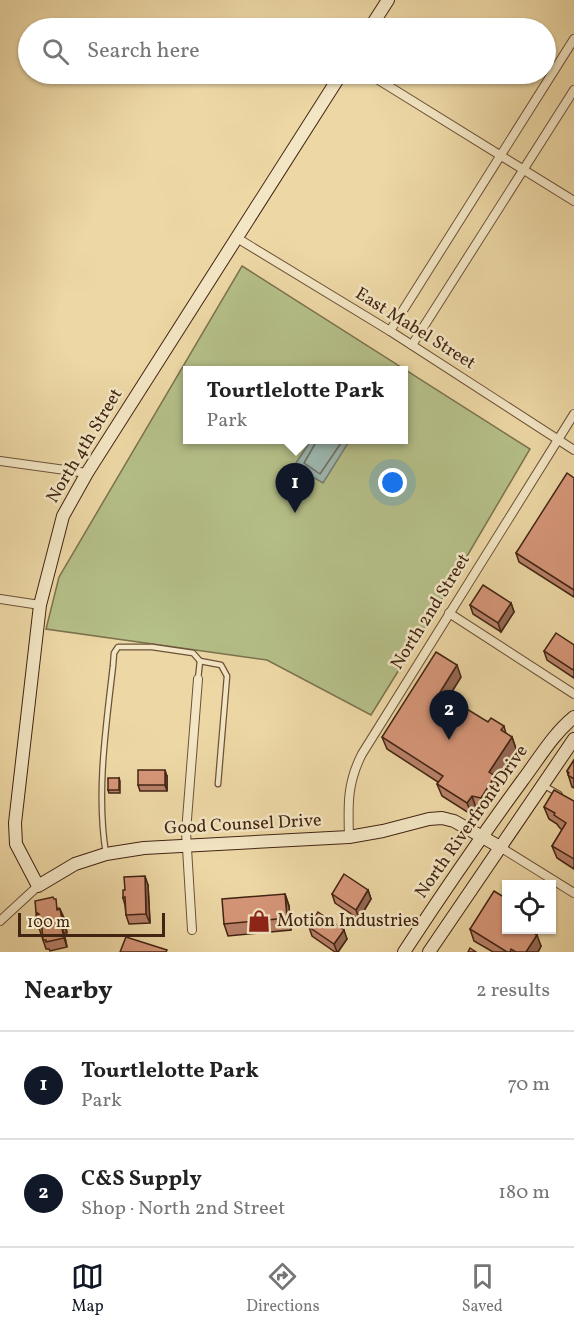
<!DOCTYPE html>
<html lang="en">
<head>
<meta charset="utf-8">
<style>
  body { margin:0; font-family:Vollkorn,serif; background:#f2f2f2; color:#222 }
  .controls { position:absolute; right:18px; bottom:18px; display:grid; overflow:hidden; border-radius:0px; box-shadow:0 2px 4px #0004 }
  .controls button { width:54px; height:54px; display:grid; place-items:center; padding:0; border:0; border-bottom:2px solid #e0e0e0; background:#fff; color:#222; font:30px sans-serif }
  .scale { position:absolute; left:18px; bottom:15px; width:147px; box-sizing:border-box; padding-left:6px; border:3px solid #422413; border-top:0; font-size:16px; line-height:21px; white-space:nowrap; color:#422413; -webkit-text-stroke:4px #f3e6c4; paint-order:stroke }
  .you { position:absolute; left:393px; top:483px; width:21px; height:21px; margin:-15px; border:4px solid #fff; border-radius:50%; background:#1a73e8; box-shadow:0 0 0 9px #1a73e833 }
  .badge { display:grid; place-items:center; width:39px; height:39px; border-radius:50%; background:#111827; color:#fff; font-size:20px; font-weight:700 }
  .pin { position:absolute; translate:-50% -50px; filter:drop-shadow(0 2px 3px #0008) }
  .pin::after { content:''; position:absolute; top:32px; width:21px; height:18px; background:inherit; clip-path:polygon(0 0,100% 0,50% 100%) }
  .popup { position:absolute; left:183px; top:366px; width:225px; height:78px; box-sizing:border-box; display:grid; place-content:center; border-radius:0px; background:#fff; filter:drop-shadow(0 2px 4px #0005); font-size:20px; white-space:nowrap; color:#767676 }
  .popup b { font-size:22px; color:#222 }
  .popup::after { content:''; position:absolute; left:50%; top:100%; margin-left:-12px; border:12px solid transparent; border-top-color:#fff }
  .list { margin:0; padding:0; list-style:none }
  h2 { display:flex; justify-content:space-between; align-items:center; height:78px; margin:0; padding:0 24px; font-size:26px }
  h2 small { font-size:20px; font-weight:400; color:#767676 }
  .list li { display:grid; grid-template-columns:39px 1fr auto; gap:18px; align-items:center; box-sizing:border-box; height:108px; padding:0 24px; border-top:2px solid #e0e0e0 }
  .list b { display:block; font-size:22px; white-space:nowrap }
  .list p { margin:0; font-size:20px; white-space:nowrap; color:#767676 }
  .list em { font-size:20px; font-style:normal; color:#767676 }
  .icon { flex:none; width:33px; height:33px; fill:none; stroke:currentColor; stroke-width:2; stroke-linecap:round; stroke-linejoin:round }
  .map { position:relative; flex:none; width:574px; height:952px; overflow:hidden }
  .search { position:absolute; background:#fff; box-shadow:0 2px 4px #0004; left:18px; right:18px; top:18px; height:66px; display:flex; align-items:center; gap:15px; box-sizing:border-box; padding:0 21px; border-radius:33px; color:#767676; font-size:22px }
  .sheet { height:294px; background:#fff }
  nav { display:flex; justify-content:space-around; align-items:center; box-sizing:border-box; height:84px; border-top:2px solid #e0e0e0; background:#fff; font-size:16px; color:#767676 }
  nav a { display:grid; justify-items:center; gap:3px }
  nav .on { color:#111827 }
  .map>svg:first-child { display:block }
  .green { fill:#b5bf88; stroke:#7c724e; stroke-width:1.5; fill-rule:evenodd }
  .water { fill:#9db8b1; stroke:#797d72; stroke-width:1.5 }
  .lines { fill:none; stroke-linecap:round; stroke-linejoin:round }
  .shore { stroke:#706e62; stroke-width:1.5 }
  .lane-casing { stroke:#6d5138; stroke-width:7 }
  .street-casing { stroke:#6d5138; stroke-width:10 }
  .secondary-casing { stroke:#422413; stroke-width:14 }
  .lane { stroke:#f3e6c4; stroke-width:4.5 }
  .street { stroke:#f3e6c4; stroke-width:8 }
  .secondary { stroke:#f3e6c4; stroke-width:12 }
  .wall { fill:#b88168; stroke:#422413; stroke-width:1.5 }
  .shaded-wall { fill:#966955; stroke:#422413; stroke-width:1.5 }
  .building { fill:#d69679; stroke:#422413; stroke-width:1.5 }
  .labels { text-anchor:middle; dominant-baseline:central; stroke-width:5; stroke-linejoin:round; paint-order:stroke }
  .street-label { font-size:18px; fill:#422413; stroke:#f3e6c4 }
  .poi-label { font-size:18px; fill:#422413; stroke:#f3e6c4; text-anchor:start }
</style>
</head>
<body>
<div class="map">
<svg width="574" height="952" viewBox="0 0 574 952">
  <rect width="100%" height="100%" fill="#edd8a5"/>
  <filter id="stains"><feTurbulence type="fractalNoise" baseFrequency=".00333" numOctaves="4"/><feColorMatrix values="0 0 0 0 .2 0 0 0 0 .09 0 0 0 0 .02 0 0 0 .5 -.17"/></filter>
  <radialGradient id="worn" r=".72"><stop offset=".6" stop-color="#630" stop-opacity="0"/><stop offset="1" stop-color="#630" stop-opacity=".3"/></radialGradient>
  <path class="green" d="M 242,266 L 530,449 L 420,636 L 371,715 L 267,660 L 46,629 L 59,577 ZM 187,370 L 403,370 L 403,440 L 187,440 Z"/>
  <polygon class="water" points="311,440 350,440 323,483 294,466"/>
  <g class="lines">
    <polyline class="shore" points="315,440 315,444 304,463 320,474 343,440"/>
    <g class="lane-casing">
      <g id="lane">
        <polyline points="200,661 221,665 227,676 218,784"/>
        <polyline points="543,785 559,794"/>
        <path d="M 106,854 C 96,793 106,727 113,666 L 114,653 L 118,647 L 152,647 L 193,653 L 200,661 L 198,679"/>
      </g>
    </g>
    <g class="street-casing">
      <g id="street">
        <polyline points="369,74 574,201"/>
        <polyline points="237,238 390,331 574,450"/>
        <polyline points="390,331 574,39"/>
        <polyline points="412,345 574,90"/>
        <polyline points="0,461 87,473"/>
        <polyline points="0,599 40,605"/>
        <polyline points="449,613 574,694"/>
        <path d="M 349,837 C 348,805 347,783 362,754 L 574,414"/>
        <polyline points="500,847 574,893"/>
        <polyline points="0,921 38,886"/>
        <polyline points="192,930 186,832 198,679"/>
      </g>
    </g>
    <g class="secondary-casing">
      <g id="secondary">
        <polyline points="370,28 388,0"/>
        <polyline points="341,74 87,473 63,516 40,605 15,823 16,844 38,886 75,864 106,854 144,848 349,837 383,831 429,819 442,818 454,821 500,847"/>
        <path d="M 404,952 C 442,894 481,837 522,781 C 538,760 553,734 574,717"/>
        <polyline points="429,952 574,739"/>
      </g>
    </g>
    <use href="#lane" class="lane"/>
    <use href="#street" class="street"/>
    <use href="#secondary" class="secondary"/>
  </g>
  <g class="wall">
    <polygon points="574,478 574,597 519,562 516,553"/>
    <polygon points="511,603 514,612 501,632 473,614 470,605"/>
    <polygon points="574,645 574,678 547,660 544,651"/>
    <polygon points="461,677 445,703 451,706 488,722 504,726 506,734 512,737 516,749 496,780 499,788 485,810 476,808 472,815 442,796 437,784 438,782 387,749 382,737"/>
    <polygon points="574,760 574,788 572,787 567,771"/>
    <polygon points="167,776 167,791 140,791 138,785"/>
    <polygon points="119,778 120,781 120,793 109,793 108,790"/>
    <polygon points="574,801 574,869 557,858 552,846 562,830 559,827 557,824 549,819 544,807"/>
    <polygon points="148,885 150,923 129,924 126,915 125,905 123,898 125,890"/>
    <polygon points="368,890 371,899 359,919 335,903 332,894"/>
    <polygon points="285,894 289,906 291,930 228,936 224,924"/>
    <polygon points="59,908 64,918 67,933 64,933 67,947 50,951 49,949 46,949 39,928 36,912"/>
    <polygon points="309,927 347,939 338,952 335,952 312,936"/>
    <polygon points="470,929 507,930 541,946 538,952 493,952 474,941"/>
  </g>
  <g class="shaded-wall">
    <polygon points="511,603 514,612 501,632 498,623"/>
    <polygon points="457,665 461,677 441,709 437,697"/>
    <polygon points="512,737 516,749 496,780 499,788 485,810 481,798 489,772"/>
    <polygon points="165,770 167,776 167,791 165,785"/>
    <polygon points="472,796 476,808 472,815 467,803"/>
    <polygon points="145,876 148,885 150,923 146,914"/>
    <polygon points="368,890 371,899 359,919 356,910"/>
    <polygon points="285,894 289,906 291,930 287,918"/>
    <polygon points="60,909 64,918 67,933 63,924"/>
    <polygon points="61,924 64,933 67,947 64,938"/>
    <polygon points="344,930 347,939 338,952 337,952 334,944"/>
    <polygon points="537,935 541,946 538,952 526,952"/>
  </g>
  <g class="building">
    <polygon points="567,473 574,478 574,590 516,553"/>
    <polygon points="483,585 511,603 498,623 470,605"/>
    <polygon points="556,633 574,645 574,668 573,670 544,651"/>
    <polygon points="436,652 457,665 437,697 451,706 454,701 488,722 491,718 504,726 501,730 512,737 489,772 495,776 481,798 472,796 467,803 437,784 443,776 382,737"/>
    <polygon points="574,760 574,779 568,775 569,773 567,771"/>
    <rect x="138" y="770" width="27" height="15"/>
    <rect x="108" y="778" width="11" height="12"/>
    <polygon points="554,790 574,801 574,859 552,846 566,823 554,815 555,813 544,807"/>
    <polygon points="344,874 368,890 356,910 332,894"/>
    <polygon points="145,876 146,914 126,915 125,897 123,898 123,890 125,890 124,877"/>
    <polygon points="494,891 507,899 507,913 505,915 507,916 507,930 529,930 537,935 526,952 516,952 511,949 510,952 507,952 470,929"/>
    <polygon points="285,894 287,918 224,924 222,899"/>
    <polygon points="53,897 54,899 56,899 57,910 60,909 63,924 61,924 64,938 46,942 46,940 43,940 42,928 39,928 36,915 39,914 36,912 35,901"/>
    <polygon points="318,912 344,930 334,944 309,927"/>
    <polygon points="126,937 167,950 166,952 120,952"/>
    <polygon points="470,948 476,952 468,952"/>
  </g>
  <defs>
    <g id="shop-bare" transform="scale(1.8)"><path d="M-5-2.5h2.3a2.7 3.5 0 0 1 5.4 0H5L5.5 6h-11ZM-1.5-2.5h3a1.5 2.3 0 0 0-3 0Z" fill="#8f2418" stroke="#f3e6c4" stroke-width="2.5" paint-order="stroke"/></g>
  </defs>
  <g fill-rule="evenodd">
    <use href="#shop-bare" x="259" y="921"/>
  </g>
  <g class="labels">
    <g class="street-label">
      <text transform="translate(415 329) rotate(32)">East Mabel Street</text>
      <text transform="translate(85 446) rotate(-59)">North 4th Street</text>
      <text transform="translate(431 612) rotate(-58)">North 2nd Street</text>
      <text transform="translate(472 822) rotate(-55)">North Riverfront Drive</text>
      <text transform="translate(243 825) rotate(-3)">Good Counsel Drive</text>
    </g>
    <g class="poi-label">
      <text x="277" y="921">Motion Industries</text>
    </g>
  </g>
  <rect width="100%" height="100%" filter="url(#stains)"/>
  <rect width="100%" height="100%" fill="url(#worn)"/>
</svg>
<div class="controls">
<button><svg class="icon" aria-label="locate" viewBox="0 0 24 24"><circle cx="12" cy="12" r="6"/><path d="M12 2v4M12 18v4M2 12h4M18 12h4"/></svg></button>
</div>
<div class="scale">100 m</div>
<div class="you"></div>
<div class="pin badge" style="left:295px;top:513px">1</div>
<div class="popup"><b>Tourtlelotte Park</b>Park</div>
<div class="pin badge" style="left:449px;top:740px">2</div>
<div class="search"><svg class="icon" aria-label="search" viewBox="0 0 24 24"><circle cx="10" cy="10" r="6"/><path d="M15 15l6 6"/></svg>Search here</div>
</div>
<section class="sheet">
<h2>Nearby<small>2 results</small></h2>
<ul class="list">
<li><span class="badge">1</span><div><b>Tourtlelotte Park</b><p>Park</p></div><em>70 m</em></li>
<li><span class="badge">2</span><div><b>C&amp;S Supply</b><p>Shop · North 2nd Street</p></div><em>180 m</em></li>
</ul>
</section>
<nav>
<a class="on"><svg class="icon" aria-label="map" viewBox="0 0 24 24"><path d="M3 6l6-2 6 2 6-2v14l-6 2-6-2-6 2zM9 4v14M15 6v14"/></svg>Map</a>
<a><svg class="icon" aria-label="directions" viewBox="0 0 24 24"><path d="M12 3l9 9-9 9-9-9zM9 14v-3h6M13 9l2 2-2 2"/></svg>Directions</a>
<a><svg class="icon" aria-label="saved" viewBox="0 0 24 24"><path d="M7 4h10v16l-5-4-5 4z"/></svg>Saved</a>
</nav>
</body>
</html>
